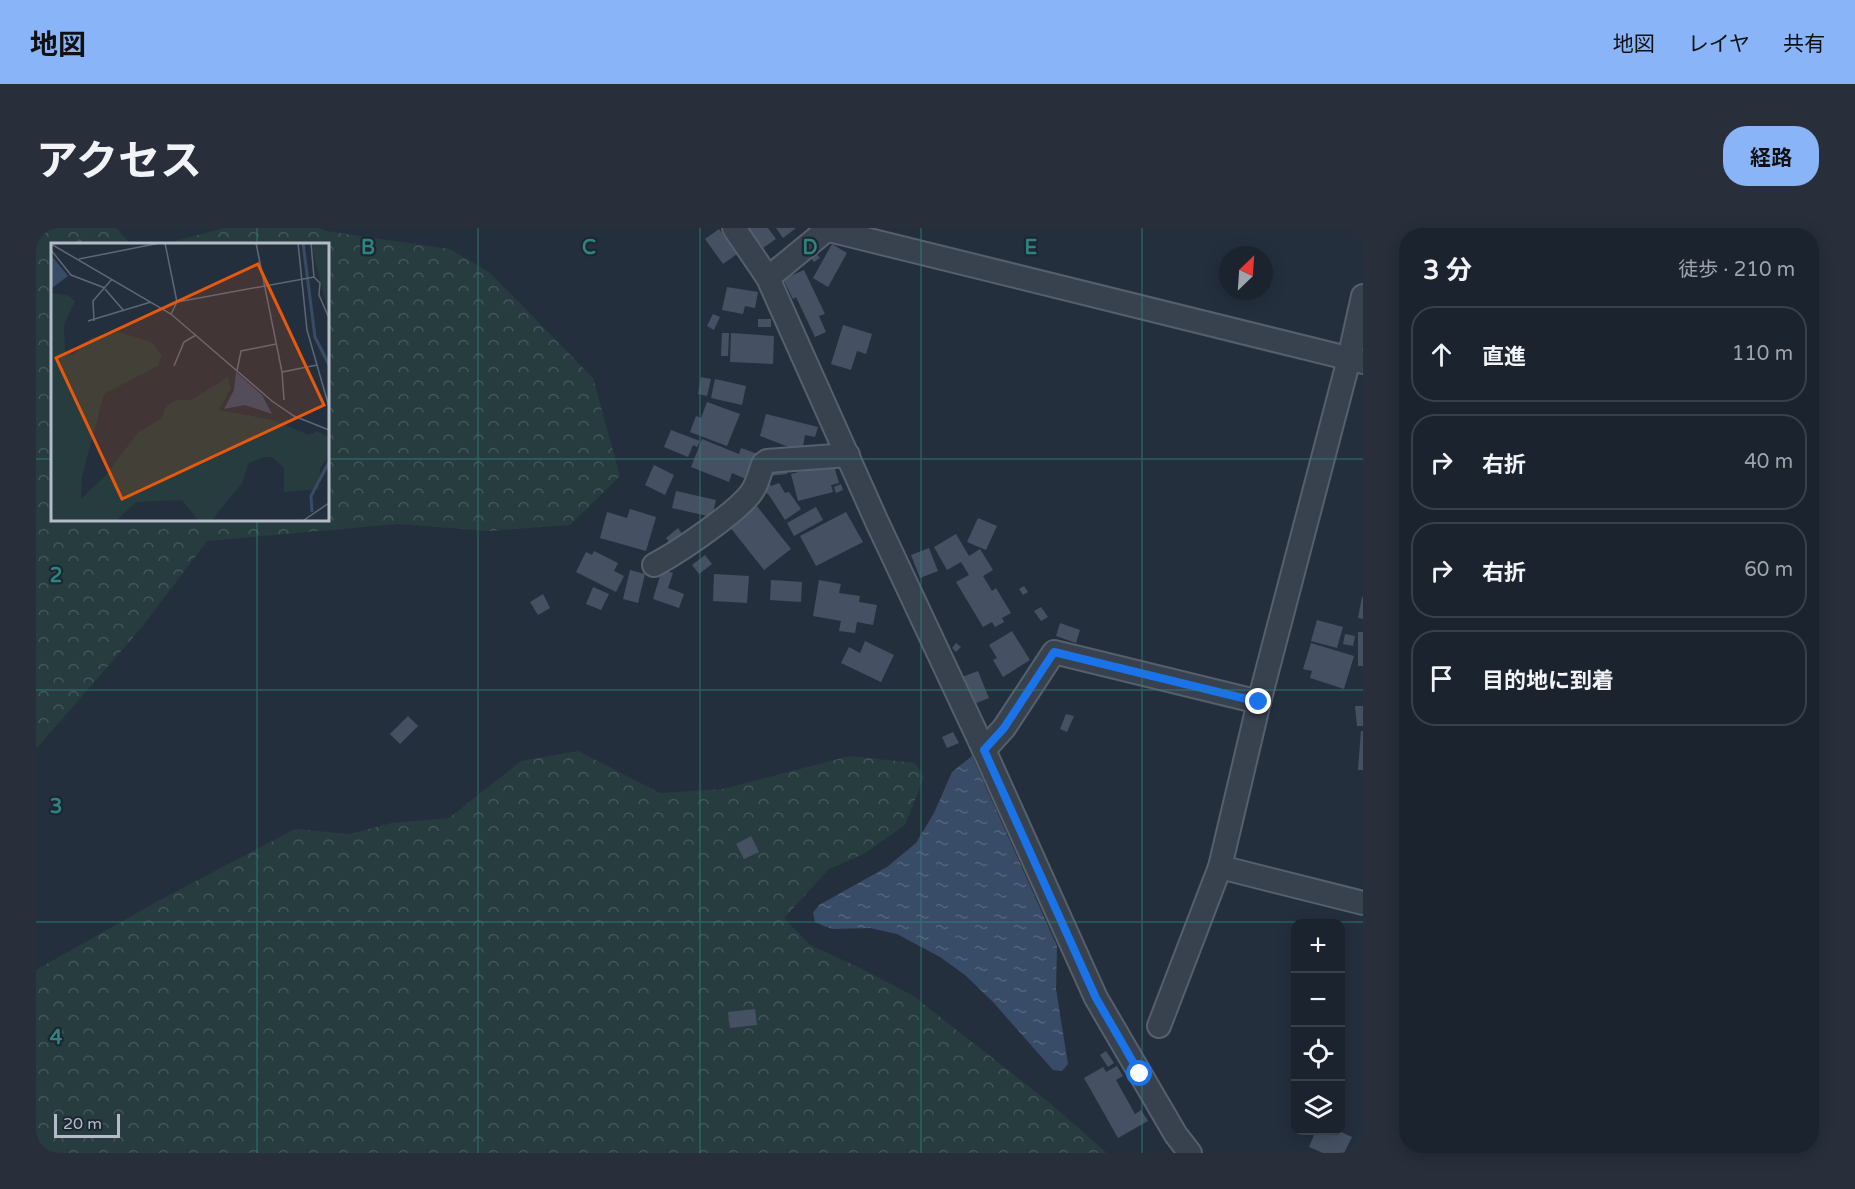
<!DOCTYPE html>
<html lang="ja">
<head>
<meta charset="utf-8">
<style>
  body { margin:0; font-family:"Varela Round","Noto Sans JP",sans-serif; background:#282f3a; color:#f1f3f6 }
  .controls { position:absolute; right:18px; bottom:18px; display:grid; overflow:hidden; border-radius:12px; box-shadow:0 3px 15px #0003 }
  .controls button { width:54px; height:54px; display:grid; place-items:center; padding:0; border:0; border-bottom:2px solid #39404a; background:#1b232e; color:#f1f3f6; font:30px sans-serif }
  .compass { position:absolute; left:1183px; top:18px; width:54px; height:54px; border-radius:50%; background:#1b232e; box-shadow:0 3px 15px #0003; rotate:25deg }
  .scale { position:absolute; left:18px; bottom:15px; width:66px; box-sizing:border-box; padding-left:6px; border:3px solid #b4bcc9; border-top:0; font-size:16px; line-height:21px; white-space:nowrap; color:#b4bcc9; -webkit-text-stroke:4px #1d2633; paint-order:stroke }
  .stop { position:absolute; width:18px; height:18px; margin:-14px; border:4px solid #1a73e8; border-radius:50%; background:#fff }
  .stop.end { background:#1a73e8; border-color:#fff; box-shadow:0 2px 6px #0008 }
  .list { margin:0; padding:0; list-style:none }
  h2 { display:flex; justify-content:space-between; align-items:center; height:78px; margin:0; padding:0 24px; font-size:26px }
  h2 small { font-size:20px; font-weight:400; color:#a0a4aa }
  .list li { display:grid; grid-template-columns:39px 1fr auto; gap:18px; align-items:center; box-sizing:border-box; height:96px; margin:0 12px 12px; padding:0 12px; border:2px solid #39404a; border-radius:24px }
  .list b { display:block; font-size:22px; white-space:nowrap }
  .list em { font-size:20px; font-style:normal; color:#a0a4aa }
  .icon { flex:none; width:33px; height:33px; fill:none; stroke:currentColor; stroke-width:2; stroke-linecap:round; stroke-linejoin:round }
  .map { position:relative; flex:none; width:1327px; height:925px; overflow:hidden; border-radius:24px }
  header { display:flex; align-items:center; gap:36px; box-sizing:border-box; height:84px; padding:0 30px; background:#8ab4f8; color:#111 }
  header strong { font-size:28px }
  nav { display:flex; gap:33px; margin-inline-start:auto; font-size:21px }
  .intro { display:flex; align-items:center; justify-content:space-between; box-sizing:border-box; height:144px; padding:0 36px }
  h1 { margin:0; font-size:42px }
  .button { padding:15px 27px; border-radius:24px; background:#8ab4f8; color:#111; font-size:21px; font-weight:700 }
  main { display:flex; gap:36px; padding:0 36px }
  aside { flex:1; background:#1b232e; border-radius:24px; box-shadow:0 3px 15px #0003 }
  .map>svg:first-child { display:block }
  .forest { fill:url(#forest-crowns) }
  .water { fill:url(#water-ripples) }
  .building { fill:#455162 }
  .lines { fill:none; stroke-linecap:round; stroke-linejoin:round }
  .minor-casing { stroke:#565f6c; stroke-width:26 }
  .minor { stroke:#38414e; stroke-width:22 }
  .route { stroke:#1a73e8; stroke-width:8 }
  .grid { fill:none; stroke:#308480; stroke-width:1.5; stroke-opacity:0.55 }
  .inset-river { fill:none; stroke:#394c67; stroke-width:3 }
  .inset-road { fill:none; stroke:#5e6776; stroke-width:1.5 }
  .view { fill:#e8590c; fill-opacity:0.15; stroke:#e8590c; stroke-width:3 }
  .inset-edge { fill:none; stroke:#b4bcc9; stroke-width:3 }
  .grid-label { font-size:20px; text-anchor:middle; font-weight:bold; fill:#308480; stroke:#1d2633; stroke-width:4.5; stroke-linejoin:round; paint-order:stroke }
</style>
</head>
<body>
<header>
<strong>地図</strong>
<nav><a>地図</a><a>レイヤ</a><a>共有</a></nav>
</header>
<div class="intro"><h1>アクセス</h1><a class="button">経路</a></div>
<main>
<div class="map">
<svg width="1327" height="925" viewBox="0 0 1327 925">
  <defs>
    <pattern id="forest-crowns" width="20" height="18" patternUnits="userSpaceOnUse" patternTransform="scale(1.5)"><rect width="20" height="18" fill="#263c3f"/><path d="M2 6a3 3 0 1 1 6 0M12 15a3 3 0 1 1 6 0" fill="none" stroke="#435659"/></pattern>
    <pattern id="water-ripples" width="26" height="14" patternUnits="userSpaceOnUse" patternTransform="scale(1.5)"><rect width="26" height="14" fill="#394c67"/><path d="M2 4q2-2 4 0t4 0M15 11q2-2 4 0t4 0" fill="none" stroke="#53647b"/></pattern>
  </defs>
  <rect width="100%" height="100%" fill="#242f3e"/>
  <g class="forest">
    <polygon points="0,0 80,0 95,16 16,16 16,291 291,291 291,16 128,16 188,0 283,0 290,3 414,21 454,45 557,150 584,248 534,297 453,303 362,296 171,313 106,399 0,521"/>
    <polygon points="542,523 624,565 687,561 814,528 879,535 888,549 869,597 828,626 793,641 748,690 774,717 822,739 876,767 1015,876 1071,925 0,925 0,742 122,673 259,601 313,606 356,595 413,590 485,533"/>
  </g>
  <polygon class="water" points="936,528 1021,718 1020,761 1032,836 1026,843 1017,842 957,774 929,747 904,729 861,706 834,700 796,701 779,694 777,685 783,677 851,639 880,615 898,585 916,544"/>
  <g class="building">
    <polygon points="713,0 732,0 740,11 727,20"/>
    <polygon points="740,0 760,0 747,10"/>
    <polygon points="683,1 701,26 687,36 669,11"/>
    <polygon points="44,11 49,16 36,16"/>
    <polygon points="796,16 811,25 792,59 777,50"/>
    <polygon points="779,24 784,30 778,34 773,28"/>
    <polygon points="768,42 789,86 783,88 790,104 779,109 760,69 757,71 747,51"/>
    <polygon points="691,59 722,64 719,80 709,78 707,86 686,82"/>
    <polygon points="677,86 684,89 678,102 671,98"/>
    <rect x="722" y="91" width="13" height="8"/>
    <polygon points="807,97 836,106 830,126 821,123 815,142 795,136"/>
    <polygon points="686,105 693,105 692,128 685,128"/>
    <polygon points="695,105 738,108 737,136 694,134"/>
    <polygon points="665,149 675,151 671,168 662,166"/>
    <polygon points="679,151 710,158 706,177 675,170"/>
    <polygon points="671,174 704,186 691,218 654,204 660,188 665,190"/>
    <polygon points="730,186 782,199 779,209 769,207 766,224 724,208"/>
    <polygon points="635,202 664,213 661,219 657,217 652,229 628,219"/>
    <polygon points="666,211 703,226 705,220 722,226 712,252 696,245 693,254 655,239"/>
    <polygon points="797,235 803,255 795,257 797,264 762,273 755,246"/>
    <polygon points="618,237 638,247 629,267 609,257"/>
    <polygon points="751,238 751,246 733,248 732,239"/>
    <polygon points="733,254 735,258 743,255 749,265 753,264 765,281 749,292 733,267 724,260"/>
    <polygon points="805,256 807,262 800,265 798,259"/>
    <polygon points="640,263 680,272 676,289 636,280"/>
    <polygon points="720,277 755,321 728,342 693,298"/>
    <polygon points="780,279 787,292 758,308 751,295"/>
    <polygon points="594,281 620,289 610,323 564,310 571,284 591,290"/>
    <polygon points="810,284 827,314 780,338 764,308"/>
    <polygon points="942,290 961,298 950,322 931,314"/>
    <polygon points="642,300 649,310 637,319 630,310"/>
    <polygon points="920,306 933,328 944,321 957,342 947,348 956,363 960,360 975,385 966,390 968,394 959,399 956,394 947,399 920,354 933,347 925,334 911,342 898,319"/>
    <polygon points="893,320 902,343 884,350 875,327"/>
    <polygon points="558,323 582,335 578,343 588,348 580,364 540,344 550,324 556,327"/>
    <polygon points="669,327 676,336 663,346 656,337"/>
    <polygon points="626,341 637,345 632,360 648,366 643,380 617,371"/>
    <polygon points="594,342 609,346 602,375 587,371"/>
    <polygon points="678,346 713,348 711,375 677,373"/>
    <polygon points="735,352 766,354 765,374 734,372"/>
    <polygon points="783,352 805,356 803,365 824,368 823,374 841,377 837,397 821,394 819,405 803,403 805,393 777,388"/>
    <polygon points="988,358 992,364 987,367 983,361"/>
    <polygon points="557,359 573,366 565,382 550,376"/>
    <polygon points="507,366 514,380 502,387 494,374"/>
    <polygon points="1326,369 1327,369 1327,391 1322,390"/>
    <polygon points="1005,379 1012,389 1005,393 998,383"/>
    <polygon points="1281,392 1307,399 1301,420 1275,413"/>
    <polygon points="1024,395 1044,402 1040,415 1020,408"/>
    <polygon points="976,403 994,432 967,449 957,432 961,430 953,417"/>
    <rect x="1322" y="404" width="5" height="34"/>
    <polygon points="1309,406 1319,408 1317,418 1307,416"/>
    <polygon points="829,413 858,427 845,454 805,435 813,419 824,425"/>
    <polygon points="920,415 925,419 920,424 916,420"/>
    <polygon points="1275,415 1318,428 1308,461 1274,450 1276,443 1267,441"/>
    <polygon points="942,443 953,470 938,476 926,449"/>
    <polygon points="1319,478 1327,478 1327,498 1321,498"/>
    <polygon points="1030,486 1038,488 1031,504 1024,501"/>
    <polygon points="372,488 382,498 364,516 354,506"/>
    <polygon points="1325,503 1327,503 1327,542 1322,542"/>
    <polygon points="917,504 923,515 911,520 906,509"/>
    <polygon points="715,608 723,624 708,631 700,616"/>
    <polygon points="719,781 721,797 694,800 692,784"/>
    <polygon points="1070,823 1078,835 1072,839 1064,827"/>
    <polygon points="1081,838 1087,848 1080,852 1099,886 1105,882 1112,893 1082,910 1048,850 1067,839 1070,844"/>
    <polygon points="1280,902 1301,902 1316,909 1308,925 1287,925 1273,919"/>
  </g>
  <g class="lines">
    <g class="minor-casing">
      <g id="minor">
        <polyline points="698,0 732,50 841,294 948,522 1060,770 1140,907 1154,925"/>
        <polyline points="793,2 1327,134"/>
        <polyline points="732,50 793,0"/>
        <polyline points="1327,68 1313,131 1223,474 1184,639 1327,675"/>
        <path d="M 618,337 C 641,325 704,283 717,262 C 722,254 724,244 727,236 L 731,233 L 812,227"/>
        <polyline points="948,522 968,500 1018,424 1223,474"/>
        <polyline points="1123,798 1184,639"/>
      </g>
    </g>
    <use href="#minor" class="minor"/>
  </g>
  <g class="lines">
    <polyline class="route" points="1104,846 1060,770 948,522 968,500 1018,424 1223,474"/>
  </g>
  <path class="grid" d="M 221,0 L 221,16M 442,0 L 442,925M 664,0 L 664,925M 885,0 L 885,925M 1106,0 L 1106,925M 0,231 L 16,231M 291,231 L 1327,231M 221,291 L 221,925M 0,462 L 1327,462M 0,694 L 1327,694"/>
  <g transform="translate(15 15)">
    <rect width="278" height="278" fill="#242f3e"/>
    <path d="M 261,0 L 277,0 L 277,69 L 264,18 ZM 0,50 L 16,52 L 24,58 L 13,82 L 14,109 L 22,112 L 40,95 L 69,89 L 100,99 L 111,112 L 107,123 L 53,151 L 31,234 L 30,256 L 54,233 L 87,189 L 110,176 L 116,162 L 125,157 L 140,157 L 177,134 L 180,145 L 168,167 L 222,177 L 258,192 L 266,188 L 277,194 L 277,215 L 269,225 L 268,246 L 233,249 L 233,225 L 221,214 L 213,214 L 198,220 L 191,240 L 161,277 L 147,277 L 131,257 L 85,259 L 66,277 L 0,277 Z" fill="#263c3f"/>
    <path d="M 0,12 L 17,33 L 1,45 L 0,45 ZM 185,129 L 211,152 L 221,171 L 194,162 L 173,166 L 183,147 Z" fill="#394c67"/>
    <path class="inset-river" d="M 252,0 L 264,94 L 278,122M 261,269 L 260,253 L 278,219"/>
    <path class="inset-road" d="M 114,0 L 126,59 L 120,71M 205,0 L 231,129 L 266,122M 247,0 L 256,87 L 278,164M 260,0 L 263,34M 0,1 L 120,71 L 221,158 L 243,173 L 278,187M 0,7 L 20,32 L 54,45M 28,16 L 109,0M 54,46 L 73,68M 126,59 L 263,34 L 269,40 L 268,52 L 278,75M 37,78 L 100,59M 43,78 L 42,58 L 61,36M 123,123 L 133,99 L 145,92M 186,128 L 190,108 L 225,101M 231,129 L 233,157M 253,277 L 278,260"/>
    <path class="view" d="M 207,21 L 273,162 L 71,256 L 5,115 Z"/>
    <rect width="278" height="278" class="inset-edge"/>
  </g>
  <g class="grid-label">
    <text x="332" y="26">B</text>
    <text x="553" y="26">C</text>
    <text x="774" y="26">D</text>
    <text x="995" y="26">E</text>
    <text x="20" y="354">2</text>
    <text x="20" y="585">3</text>
    <text x="20" y="816">4</text>
  </g>
</svg>
<div class="controls">
<button>+</button>
<button>−</button>
<button><svg class="icon" aria-label="locate" viewBox="0 0 24 24"><circle cx="12" cy="12" r="6"/><path d="M12 2v4M12 18v4M2 12h4M18 12h4"/></svg></button>
<button><svg class="icon" aria-label="layers" viewBox="0 0 24 24"><path d="M12 4l9 5-9 5-9-5zM3 14l9 5 9-5"/></svg></button>
</div>
<svg class="compass" viewBox="-18 -18 36 36"><path d="M0-13l5 13h-10z" fill="#e53935"/><path d="M0 13l5-13h-10z" fill="#a0a4aa"/></svg>
<div class="scale">20 m</div>
<div class="stop" style="left:1104px;top:846px"></div>
<div class="stop end" style="left:1223px;top:474px"></div>
</div>
<aside>
<h2>3 分<small>徒歩 · 210 m</small></h2>
<ul class="list">
<li><svg class="icon" aria-label="ahead" viewBox="0 0 24 24"><path d="M12 20V5M6 11l6-6 6 6"/></svg><div><b>直進</b></div><em>110 m</em></li>
<li><svg class="icon" aria-label="right" viewBox="0 0 24 24"><path d="M7 20v-9h11M14 6l5 5-5 5"/></svg><div><b>右折</b></div><em>40 m</em></li>
<li><svg class="icon" aria-label="right" viewBox="0 0 24 24"><path d="M7 20v-9h11M14 6l5 5-5 5"/></svg><div><b>右折</b></div><em>60 m</em></li>
<li><svg class="icon" aria-label="arrive" viewBox="0 0 24 24"><path d="M6 21V4h12l-3 4 3 4H6"/></svg><div><b>目的地に到着</b></div></li>
</ul>
</aside>
</main>
</body>
</html>
